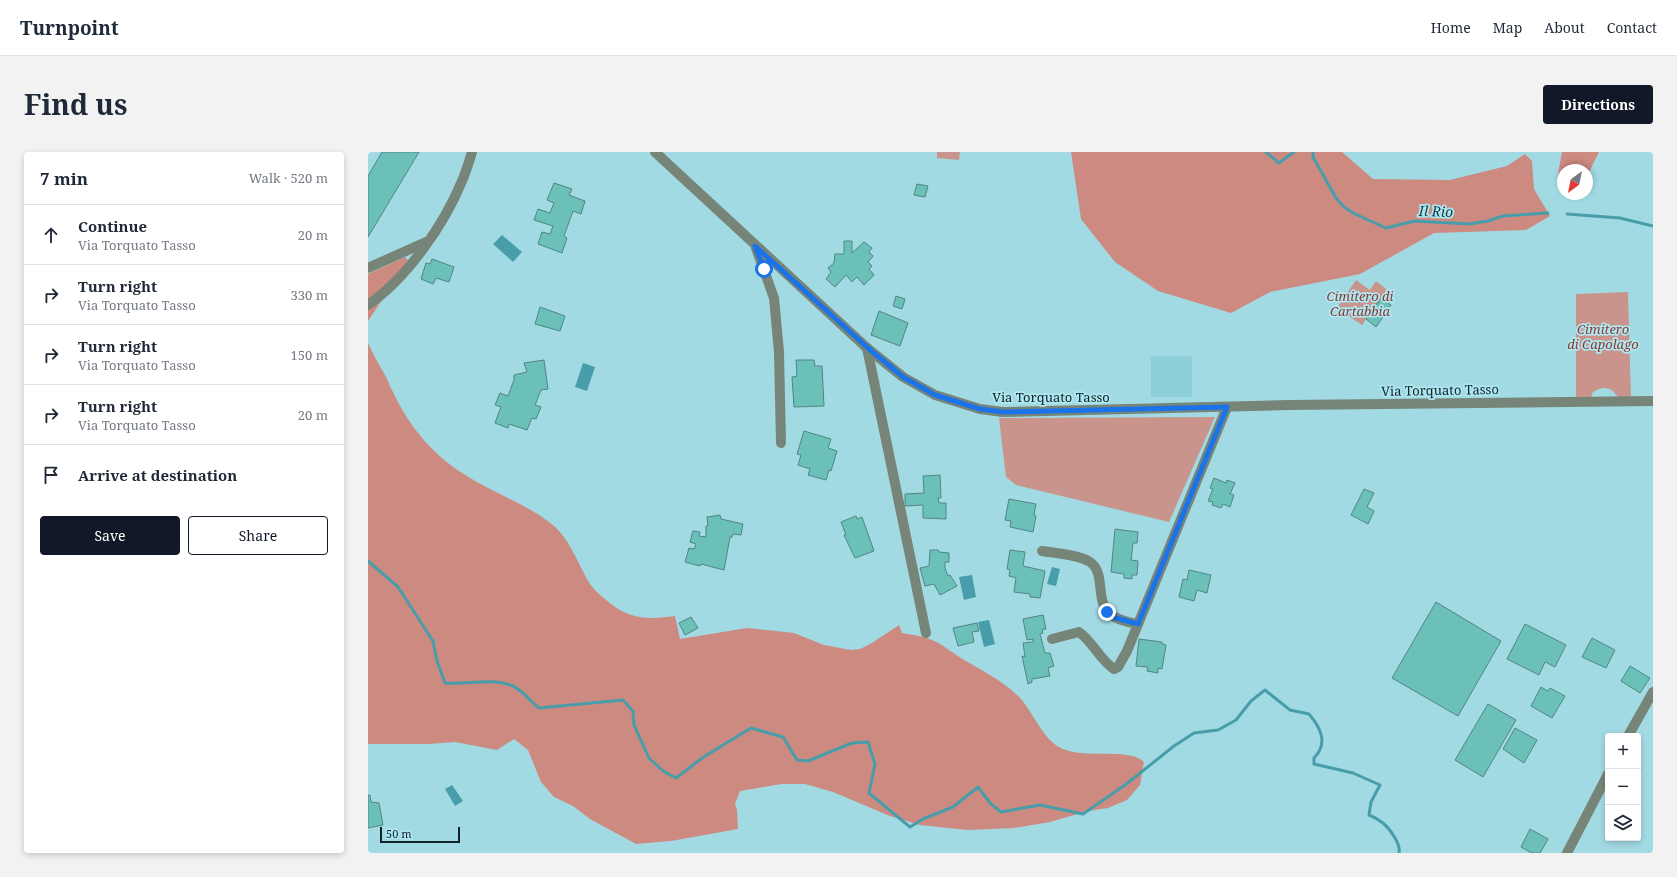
<!DOCTYPE html>
<html lang="en">
<head>
<meta charset="utf-8">
<style>
  body { margin:0; font-family:"Noto Serif",serif; background:#f2f2f3; color:#1f2937 }
  .controls { position:absolute; right:12px; bottom:12px; display:grid; overflow:hidden; border-radius:4px; box-shadow:0 2px 6px #0003 }
  .controls button { width:36px; height:36px; display:grid; place-items:center; padding:0; border:0; border-bottom:1px solid #e0e1e3; background:#fff; color:#1f2937; font:20px sans-serif }
  .compass { position:absolute; left:1189px; top:12px; width:36px; height:36px; border-radius:50%; background:#fff; box-shadow:0 2px 6px #0003; rotate:213deg }
  .scale { position:absolute; left:12px; bottom:10px; width:80px; box-sizing:border-box; padding-left:4px; border:2px solid #0e2428; border-top:0; font-size:11px; line-height:14px; white-space:nowrap; color:#0e2428; -webkit-text-stroke:3px #afe7f0; paint-order:stroke }
  .stop { position:absolute; width:12px; height:12px; margin:-9px; border:3px solid #1a73e8; border-radius:50%; background:#fff }
  .stop.end { background:#1a73e8; border-color:#fff; box-shadow:0 1px 4px #0008 }
  .list { margin:0; padding:0; list-style:none }
  h2 { display:flex; justify-content:space-between; align-items:center; height:52px; margin:0; padding:0 16px; font-size:17px }
  h2 small { font-size:13px; font-weight:400; color:#747a83 }
  .list li { display:grid; grid-template-columns:26px 1fr auto; gap:12px; align-items:center; box-sizing:border-box; height:60px; padding:0 16px; border-top:1px solid #e0e1e3 }
  .list b { display:block; font-size:15px; white-space:nowrap }
  .list p { margin:0; font-size:13px; white-space:nowrap; color:#747a83 }
  .list em { font-size:13px; font-style:normal; color:#747a83 }
  .actions { display:flex; gap:8px; padding:12px 16px }
  .actions a { flex:1; padding:9px 0; border:1px solid #111827; border-radius:4px; text-align:center; font-size:14px; color:#111827 }
  .actions .main { background:#111827; color:#fff }
  .icon { flex:none; width:22px; height:22px; fill:none; stroke:currentColor; stroke-width:2; stroke-linecap:round; stroke-linejoin:round }
  .map { position:relative; flex:none; width:1285px; height:701px; overflow:hidden; border-radius:4px }
  header { display:flex; align-items:center; gap:24px; box-sizing:border-box; height:56px; padding:0 20px; background:#fff; border-bottom:1px solid #e0e1e3 }
  header strong { font-size:19px }
  nav { display:flex; gap:22px; margin-inline-start:auto; font-size:14px }
  .intro { display:flex; align-items:center; justify-content:space-between; box-sizing:border-box; height:96px; padding:0 24px }
  h1 { margin:0; font-size:28px }
  .button { padding:10px 18px; border-radius:4px; background:#111827; color:#fff; font-size:14px; font-weight:700 }
  main { display:flex; gap:24px; padding:0 24px }
  aside { flex:1; background:#fff; border-radius:4px; box-shadow:0 2px 6px #0003 }
  .map>svg:first-child { display:block }
  .built { fill:#8dcfd8 }
  .green { fill:#c9948c }
  .forest { fill:#cd8a81 }
  .water { fill:#479eaa }
  .lines { fill:none; stroke-linecap:round; stroke-linejoin:round }
  .stream { stroke:#479eaa; stroke-width:3 }
  .building { fill:#6bc1ba; stroke:#508681 }
  .minor { stroke:#778578; stroke-width:10 }
  .route { stroke:#1a73e8; stroke-width:5 }
  .labels { text-anchor:middle; dominant-baseline:central; stroke-width:3.5; stroke-linejoin:round; paint-order:stroke }
  .park-label { font-size:13px; font-style:italic; fill:#8b3931; stroke:#afe7f0 }
  .street-label { font-size:13px; fill:#0e2428; stroke:#afe7f0 }
  .water-label { font-size:14px; font-style:italic; fill:#103a3f; stroke:#afe7f0 }
</style>
</head>
<body>
<header>
<strong>Turnpoint</strong>
<nav><a>Home</a><a>Map</a><a>About</a><a>Contact</a></nav>
</header>
<div class="intro"><h1>Find us</h1><a class="button">Directions</a></div>
<main>
<aside>
<h2>7 min<small>Walk · 520 m</small></h2>
<ul class="list">
<li><svg class="icon" aria-label="ahead" viewBox="0 0 24 24"><path d="M12 20V5M6 11l6-6 6 6"/></svg><div><b>Continue</b><p>Via Torquato Tasso</p></div><em>20 m</em></li>
<li><svg class="icon" aria-label="right" viewBox="0 0 24 24"><path d="M7 20v-9h11M14 6l5 5-5 5"/></svg><div><b>Turn right</b><p>Via Torquato Tasso</p></div><em>330 m</em></li>
<li><svg class="icon" aria-label="right" viewBox="0 0 24 24"><path d="M7 20v-9h11M14 6l5 5-5 5"/></svg><div><b>Turn right</b><p>Via Torquato Tasso</p></div><em>150 m</em></li>
<li><svg class="icon" aria-label="right" viewBox="0 0 24 24"><path d="M7 20v-9h11M14 6l5 5-5 5"/></svg><div><b>Turn right</b><p>Via Torquato Tasso</p></div><em>20 m</em></li>
<li><svg class="icon" aria-label="arrive" viewBox="0 0 24 24"><path d="M6 21V4h12l-3 4 3 4H6"/></svg><div><b>Arrive at destination</b></div></li>
</ul>
<div class="actions"><a class="main">Save</a><a>Share</a></div>
</aside>
<div class="map">
<svg width="1285" height="701" viewBox="0 0 1285 701">
  <rect width="100%" height="100%" fill="#a2dae3"/>
  <rect class="built" x="783" y="204" width="41" height="41"/>
  <g class="green">
    <polygon points="569,0 592,0 591,8 569,6"/>
    <polygon points="988,128 1002,138 1008,129 1023,141 1017,149 1023,153 1008,175 998,167 994,173 969,156"/>
    <path d="M 1260,140 L 1263,247 L 1251,247 C 1244,235 1237,233 1225,240 L 1222,248 L 1208,247 L 1208,142 Z"/>
    <polygon points="847,265 801,370 648,333 638,325 631,266"/>
  </g>
  <g class="forest">
    <polygon points="703,0 974,0 1005,27 1082,28 1139,14 1157,2 1164,9 1166,37 1182,64 1158,78 1066,81 992,122 902,140 863,161 790,139 747,110 713,67"/>
    <polygon points="1194,0 1231,0 1219,24 1219,18 1195,18 1195,26 1190,22"/>
    <polygon points="37,105 40,108 23,132 20,139 0,169 0,122"/>
    <path d="M 0,191 C 5,203 12,214 18,225 C 21,231 23,237 26,242 C 42,276 67,305 99,324 C 125,341 156,351 181,370 C 202,385 209,411 222,432 C 226,438 232,443 237,447 C 259,467 278,468 307,464 L 312,487 L 379,476 L 426,481 L 456,493 L 483,498 L 492,497 L 504,491 L 531,473 L 534,481 C 544,483 555,484 564,488 C 576,493 587,503 598,509 C 618,521 637,530 653,547 C 665,561 675,586 691,595 C 715,609 758,594 776,610 L 772,633 L 759,648 L 740,656 L 720,659 L 682,670 L 646,676 L 599,678 L 552,673 L 522,664 L 465,640 L 437,632 L 414,632 L 372,639 L 367,652 L 369,658 L 370,677 L 303,689 L 268,692 L 222,667 L 205,654 L 186,645 L 173,630 L 160,598 L 146,587 L 129,598 L 87,590 L 60,592 L 0,592 Z"/>
  </g>
  <g class="water">
    <polygon points="134,83 154,100 145,110 125,92"/>
    <polygon points="215,211 227,215 219,239 207,235"/>
    <polygon points="684,415 692,417 688,434 679,432"/>
    <polygon points="604,423 608,445 596,448 591,425"/>
    <polygon points="621,468 627,492 616,495 610,470"/>
    <polygon points="84,633 95,649 87,654 77,637"/>
  </g>
  <g class="lines">
    <g class="stream">
      <polyline points="898,0 911,11 926,0"/>
      <polyline points="945,0 945,5 968,46 976,55 985,61 1018,76 1047,69 1101,72 1120,69 1135,64 1180,61"/>
      <polyline points="1199,62 1252,66 1285,74"/>
      <path d="M 0,409 L 30,435 L 65,489 L 69,509 L 77,531 C 100,533 124,525 145,534 C 154,538 163,550 171,556 L 255,548 L 265,559 L 266,573 L 281,606 L 295,619 L 308,626 L 334,606 L 383,576 L 415,585 L 429,608 L 440,609 L 484,591 L 500,590 L 507,612 L 501,641 L 542,675 L 555,667 L 585,655 L 610,635 L 622,651 L 633,660 L 672,653 L 715,662 L 757,633 L 806,594 L 826,581 L 850,578 L 868,568 L 883,549 L 897,538 L 922,558 L 941,562 C 952,575 961,591 946,606 L 946,612 L 985,621 L 1012,633 L 1003,650 L 1001,663 C 1006,665 1011,668 1015,671 C 1022,677 1033,692 1031,701"/>
    </g>
  </g>
  <g class="building">
    <polygon points="14,0 51,0 0,85 0,24"/>
    <polygon points="186,31 204,37 201,43 217,49 213,62 205,59 196,84 199,86 194,101 170,92 174,80 182,82 185,74 166,68 170,57 182,61 186,51 179,48"/>
    <polygon points="549,32 560,34 557,45 546,43"/>
    <polygon points="476,89 484,89 484,101 496,90 504,96 501,100 505,104 500,110 504,114 501,117 506,123 496,133 489,125 484,130 478,123 467,135 458,127 463,120 460,116 466,111 467,102 476,102"/>
    <polygon points="64,107 86,115 81,130 68,126 65,132 53,127 58,111 62,112"/>
    <polygon points="528,144 537,147 534,157 525,154"/>
    <polygon points="1013,146 1023,153 1008,175 998,167"/>
    <polygon points="172,155 197,164 192,179 167,172"/>
    <polygon points="511,159 540,171 532,194 503,183"/>
    <polygon points="176,208 180,237 173,238 167,253 173,255 168,267 164,266 159,278 141,272 140,276 127,271 133,255 127,253 132,241 140,244 146,228 146,223 159,220 156,211"/>
    <polygon points="428,208 446,208 447,214 454,214 456,254 426,255 424,225 429,224"/>
    <polygon points="436,279 463,287 460,296 469,299 463,319 461,318 458,328 440,323 442,317 430,313 433,303 429,302"/>
    <polygon points="572,323 573,346 570,346 571,351 578,351 578,367 555,366 555,353 537,354 537,342 556,341 555,324"/>
    <polygon points="846,326 858,331 859,328 867,331 862,342 866,343 862,355 855,352 853,356 844,353 845,350 840,349 845,337 842,336"/>
    <polygon points="996,337 1006,341 999,355 1006,359 1000,372 983,363"/>
    <polygon points="641,347 668,352 666,363 668,364 665,380 642,375 643,369 637,368"/>
    <polygon points="352,363 353,367 375,372 373,383 365,382 364,385 362,385 356,418 333,412 332,414 317,410 321,396 326,397 328,392 322,390 325,379 332,380 331,384 338,385 338,374 340,374 339,365"/>
    <polygon points="488,364 489,367 494,365 506,399 487,406 476,383 478,383 473,370"/>
    <polygon points="747,377 770,380 769,391 765,391 763,408 770,409 769,423 764,423 764,427 756,426 756,422 743,420"/>
    <polygon points="562,398 570,398 571,400 581,401 581,410 577,410 577,416 580,424 582,423 589,434 572,443 566,432 557,434 552,416 561,414"/>
    <polygon points="642,398 657,400 655,414 677,419 672,446 662,445 662,442 646,440 648,426 641,424 642,418 639,417"/>
    <polygon points="821,418 843,423 839,441 829,438 826,449 811,445 815,427 819,428"/>
    <polygon points="1068,450 1133,489 1090,564 1024,526"/>
    <polygon points="675,463 678,477 674,478 675,481 672,482 677,501 682,501 686,514 680,516 682,524 664,527 664,530 660,532 654,504 657,505 655,491 665,490 665,487 659,488 655,467"/>
    <polygon points="323,465 330,476 317,483 311,471"/>
    <polygon points="609,471 611,479 604,480 606,490 590,494 585,476"/>
    <polygon points="1157,472 1198,493 1187,515 1177,510 1171,523 1139,507"/>
    <polygon points="1224,486 1247,498 1238,516 1214,505"/>
    <polygon points="771,487 794,490 794,492 798,493 794,517 790,516 790,521 779,519 780,515 768,514"/>
    <polygon points="1262,514 1282,526 1272,541 1253,529"/>
    <polygon points="1173,535 1180,539 1182,536 1197,544 1184,566 1163,554"/>
    <polygon points="1120,552 1148,568 1115,625 1087,608"/>
    <polygon points="1147,576 1169,588 1156,611 1135,597"/>
    <polygon points="0,643 2,643 3,650 11,651 15,673 0,676"/>
    <polygon points="1162,677 1180,687 1172,701 1164,701 1153,695"/>
  </g>
  <g class="lines">
    <g class="minor">
      <polyline points="287,0 499,196 535,225 567,243 612,257 635,260 920,253 1285,249"/>
      <polyline points="388,96 406,146 411,200 413,291"/>
      <polyline points="0,116 58,90"/>
      <path d="M 0,153 C 39,126 76,73 94,29 C 98,20 101,10 104,0"/>
      <polyline points="499,196 558,481"/>
      <path d="M 674,399 C 686,401 712,403 722,410 C 738,421 727,448 741,461 C 748,468 760,470 769,472"/>
      <path d="M 684,487 L 711,480 C 725,490 732,508 746,517 L 750,515 L 759,499 L 859,255"/>
      <polyline points="1260,584 1285,540"/>
      <polyline points="1199,701 1240,622"/>
    </g>
  </g>
  <g class="lines">
    <polyline class="route" points="396,117 387,94 500,196 535,225 567,243 612,257 635,260 859,255 770,472 748,466 739,460"/>
  </g>
  <g class="labels">
    <g class="park-label">
      <text x="992" y="144">Cimitero di<tspan x="992" dy="15">Cartabbia</tspan></text>
      <text x="1235" y="177">Cimitero<tspan x="1235" dy="15">di Capolago</tspan></text>
    </g>
    <g class="street-label">
      <text transform="translate(1072 238) rotate(-1)">Via Torquato Tasso</text>
      <text x="683" y="245">Via Torquato Tasso</text>
    </g>
    <g class="water-label">
      <text transform="translate(1068 59) rotate(2)">Il Rio</text>
    </g>
  </g>
</svg>
<div class="controls">
<button>+</button>
<button>−</button>
<button><svg class="icon" aria-label="layers" viewBox="0 0 24 24"><path d="M12 4l9 5-9 5-9-5zM3 14l9 5 9-5"/></svg></button>
</div>
<svg class="compass" viewBox="-18 -18 36 36"><path d="M0-13l5 13h-10z" fill="#e53935"/><path d="M0 13l5-13h-10z" fill="#747a83"/></svg>
<div class="scale">50 m</div>
<div class="stop" style="left:396px;top:117px"></div>
<div class="stop end" style="left:739px;top:460px"></div>
</div>
</main>
</body>
</html>
